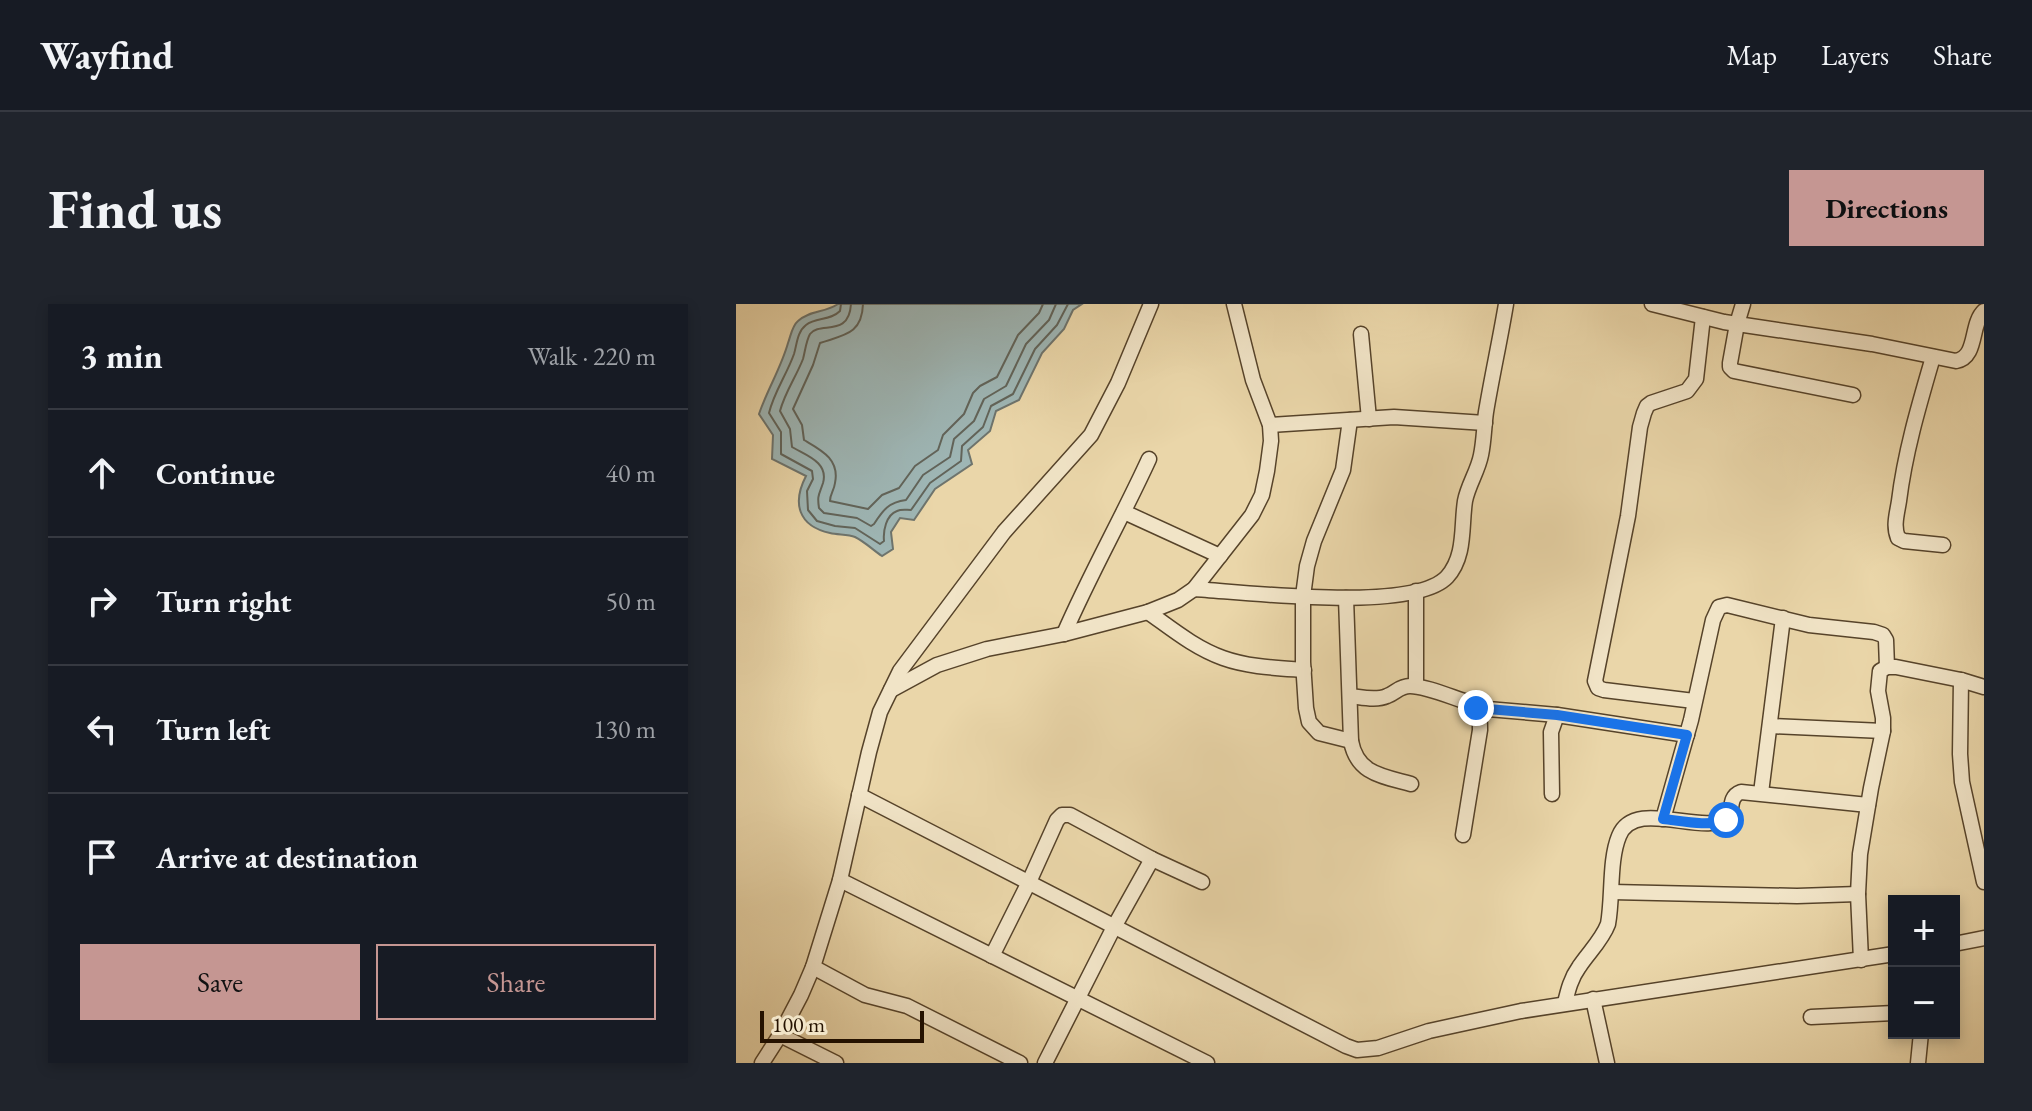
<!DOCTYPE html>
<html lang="en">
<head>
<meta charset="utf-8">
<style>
  body { margin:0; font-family:"EB Garamond",serif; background:#20242c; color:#f1f3f6 }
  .controls { position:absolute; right:24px; bottom:24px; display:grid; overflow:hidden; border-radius:0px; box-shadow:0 4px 12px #0003 }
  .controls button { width:72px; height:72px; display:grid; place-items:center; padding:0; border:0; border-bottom:2px solid #363941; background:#171b24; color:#f1f3f6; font:40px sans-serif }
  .scale { position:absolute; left:24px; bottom:20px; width:164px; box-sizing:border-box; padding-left:8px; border:4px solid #251200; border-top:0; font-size:22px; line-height:28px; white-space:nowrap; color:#251200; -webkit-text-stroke:6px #f1e4c7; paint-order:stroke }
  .stop { position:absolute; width:24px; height:24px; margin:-18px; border:6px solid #1a73e8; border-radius:50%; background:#fff }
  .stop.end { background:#1a73e8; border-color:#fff; box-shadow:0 2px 8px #0008 }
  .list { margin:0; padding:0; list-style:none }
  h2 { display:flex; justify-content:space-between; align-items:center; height:104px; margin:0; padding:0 32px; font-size:34px }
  h2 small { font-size:26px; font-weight:400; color:#9ea1a6 }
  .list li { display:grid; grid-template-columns:52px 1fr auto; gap:24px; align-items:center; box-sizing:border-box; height:128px; padding:0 32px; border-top:2px solid #363941 }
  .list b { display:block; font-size:30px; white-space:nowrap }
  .list em { font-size:26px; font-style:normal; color:#9ea1a6 }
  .actions { display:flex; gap:16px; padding:24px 32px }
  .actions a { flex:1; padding:18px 0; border:2px solid #c59692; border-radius:0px; text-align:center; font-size:28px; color:#c59692 }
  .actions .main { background:#c59692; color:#111 }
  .icon { flex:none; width:44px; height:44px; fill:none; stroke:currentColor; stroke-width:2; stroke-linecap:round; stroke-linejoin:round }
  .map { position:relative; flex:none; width:1248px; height:759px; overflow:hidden; border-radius:0px }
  header { display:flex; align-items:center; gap:48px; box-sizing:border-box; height:112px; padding:0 40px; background:#171b24; border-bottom:2px solid #363941 }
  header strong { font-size:38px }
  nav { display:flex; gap:44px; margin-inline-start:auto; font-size:28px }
  .intro { display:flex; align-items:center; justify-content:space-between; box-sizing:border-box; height:192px; padding:0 48px }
  h1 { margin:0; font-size:56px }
  .button { padding:20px 36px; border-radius:0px; background:#c59692; color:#111; font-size:28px; font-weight:700 }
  main { display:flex; gap:48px; padding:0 48px }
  aside { flex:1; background:#171b24; border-radius:0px; box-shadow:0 4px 12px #0003 }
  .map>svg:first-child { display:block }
  .water { fill:#9eb6b5; stroke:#6e746d; stroke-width:2 }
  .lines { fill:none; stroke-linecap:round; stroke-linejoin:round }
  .shore { stroke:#62645a; stroke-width:2 }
  .minor-casing { stroke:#56432a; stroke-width:17 }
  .minor { stroke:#f1e4c7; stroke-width:14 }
  .route { stroke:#1a73e8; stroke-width:10 }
</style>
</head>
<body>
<header>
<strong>Wayfind</strong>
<nav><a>Map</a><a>Layers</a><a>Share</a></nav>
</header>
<div class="intro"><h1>Find us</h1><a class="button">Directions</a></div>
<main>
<aside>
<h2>3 min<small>Walk · 220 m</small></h2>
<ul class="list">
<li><svg class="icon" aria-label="ahead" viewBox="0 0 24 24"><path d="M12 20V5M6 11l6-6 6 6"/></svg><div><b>Continue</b></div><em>40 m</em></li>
<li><svg class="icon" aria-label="right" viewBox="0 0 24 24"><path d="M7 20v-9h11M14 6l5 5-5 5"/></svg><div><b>Turn right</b></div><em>50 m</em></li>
<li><svg class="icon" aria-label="left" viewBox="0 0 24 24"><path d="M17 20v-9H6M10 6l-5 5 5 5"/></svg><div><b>Turn left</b></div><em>130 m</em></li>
<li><svg class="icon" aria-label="arrive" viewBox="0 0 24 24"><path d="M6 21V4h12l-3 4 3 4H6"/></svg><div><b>Arrive at destination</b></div></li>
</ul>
<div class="actions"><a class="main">Save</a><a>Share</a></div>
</aside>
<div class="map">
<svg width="1248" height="759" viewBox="0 0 1248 759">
  <rect width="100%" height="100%" fill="#ead6a9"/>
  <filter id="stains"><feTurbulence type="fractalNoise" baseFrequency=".0025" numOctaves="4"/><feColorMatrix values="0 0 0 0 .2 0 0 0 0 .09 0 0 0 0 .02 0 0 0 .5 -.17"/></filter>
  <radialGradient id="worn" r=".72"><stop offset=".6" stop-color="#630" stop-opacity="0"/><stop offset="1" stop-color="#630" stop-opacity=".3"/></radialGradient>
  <path class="water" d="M 102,0 L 346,0 L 337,6 L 328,25 L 306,49 L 283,96 L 260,107 L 254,127 L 232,146 L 236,160 L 199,185 L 178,216 L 164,214 L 155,228 L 157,245 L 146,252 C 137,246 129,238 119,233 C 112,230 102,231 94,229 C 62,222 56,199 70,172 L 36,155 L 37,131 L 23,110 C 31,86 45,64 52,39 C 55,31 56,22 62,17 C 74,6 89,9 102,0 Z"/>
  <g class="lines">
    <g class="shore">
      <path d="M 105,0 L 104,7 C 94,17 80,13 70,21 C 61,28 61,40 58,50 C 51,70 38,88 33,109 L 45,128 L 45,150 L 76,167 L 77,175 L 71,187 L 72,206 L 81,217 L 99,222 L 119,224 L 144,240 L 148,237 C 147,227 150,211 161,207 C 165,205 170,206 175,206 L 194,179 L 225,157 L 226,142 L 247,123 L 255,102 L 277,90 L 299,45 L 321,21 L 332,0"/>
      <path d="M 115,0 C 113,34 84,17 74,30 C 70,37 69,48 67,55 C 60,73 49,88 44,107 L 54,125 L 56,143 C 69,151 93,158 87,179 C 83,191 81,191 83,204 L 88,209 L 121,214 L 135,222 L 138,220 C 147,206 153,198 170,196 L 187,171 L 214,153 L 218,135 L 238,117 L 248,95 L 270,82 L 290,40 L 313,16 L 320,0"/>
      <path d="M 127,0 C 126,31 107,31 84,39 L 77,61 L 57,105 L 66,121 L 68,136 C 85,146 104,155 99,179 C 98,187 94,190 94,197 L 132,205 L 146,191 L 163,184 L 179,162 L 202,146 L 207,131 L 228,110 L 237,89 L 244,82 L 261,73 L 282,31 L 303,9 L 307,0"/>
    </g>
    <g class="minor-casing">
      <g id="minor">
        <path d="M 916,0 L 988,18 L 1136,40 L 1220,57 C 1242,53 1234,20 1248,7"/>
        <polyline points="1007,0 1001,20 994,59 994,63 998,67 1117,91"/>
        <polyline points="625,30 633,115"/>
        <path d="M 1197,53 C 1183,101 1169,148 1163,197 C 1161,210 1157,222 1162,234 L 1168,237 L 1207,241"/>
        <polyline points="614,116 607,166 578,237 571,262 567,292 567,358 570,404 573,418 583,429 615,437"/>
        <polyline points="534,121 658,113 749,119"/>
        <polyline points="388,208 484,252"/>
        <path d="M 458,285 C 509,288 677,309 711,273 C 730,252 725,222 729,197 C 732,181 742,167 745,151 C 748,137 748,122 750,108 C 756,72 764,36 770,0"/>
        <polyline points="680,287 680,382"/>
        <path d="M 610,294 L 615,437 C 621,470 646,472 675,480"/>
        <path d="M 412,308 C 436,325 459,344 487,354 C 512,363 541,364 568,366"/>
        <path d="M 328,330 C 354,270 386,214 413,155"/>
        <polyline points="1225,376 1224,450 1226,478 1248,578"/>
        <polyline points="155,386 201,361 251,345 328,330 412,308 442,296 458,285 516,211 526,191 531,167 535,137 534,121 517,76 498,0"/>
        <path d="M 614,392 C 625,393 640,397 651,392 C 660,389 663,382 674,382 C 691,382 717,394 734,399 C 744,407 744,414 744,426 L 727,531"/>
        <polyline points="958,397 868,386 862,384 859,377 892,212 904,123 908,109 911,102 915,99 951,87 960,75 967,13"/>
        <polyline points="740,404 821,411 951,431"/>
        <polyline points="1034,422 1147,427"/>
        <polyline points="1025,489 1047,314"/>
        <polyline points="816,490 815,428 821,411"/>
        <polyline points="123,491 610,742 621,746 642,744 693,727 785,707 1158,650"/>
        <polyline points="927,515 955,416 977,316 983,303 991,301 1073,321 1138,328 1147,331 1150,336 1151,363"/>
        <polyline points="104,576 471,759"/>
        <polyline points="876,588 1061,592 1122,590"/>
        <polyline points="1218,640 1248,634"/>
        <polyline points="256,652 293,578 321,516 326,511 334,511 416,555 466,578"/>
        <polyline points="1125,656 1122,590 1124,550 1135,484 1147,427 1147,414 1142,387 1144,367 1151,363 1160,363 1225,376 1248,383"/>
        <polyline points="77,663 129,691 171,702 284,759"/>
        <polyline points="857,695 871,759"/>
        <path d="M 829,699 C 832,686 835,674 843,663 C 853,648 866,636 872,620 C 877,593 873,556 883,532 C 899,492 970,535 994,512 C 996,502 994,492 1005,488 L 1132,501"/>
        <polyline points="1075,713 1158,709"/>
        <polyline points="44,731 100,759"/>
        <polyline points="26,759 44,731 65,691 77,663 104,576 133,448 144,408 164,367 268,228 355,131 382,79 415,0"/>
        <polyline points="309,759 378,623 416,555"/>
        <polyline points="1182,759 1185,729"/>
      </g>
    </g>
    <use href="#minor" class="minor"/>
  </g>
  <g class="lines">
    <path class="route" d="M 740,404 L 821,411 L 951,431 L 927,515 C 946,517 972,523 990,516"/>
  </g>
  <rect width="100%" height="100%" filter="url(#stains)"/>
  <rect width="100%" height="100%" fill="url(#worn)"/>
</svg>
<div class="controls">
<button>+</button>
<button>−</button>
</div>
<div class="scale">100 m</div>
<div class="stop" style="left:990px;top:516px"></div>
<div class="stop end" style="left:740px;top:404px"></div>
</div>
</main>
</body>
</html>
